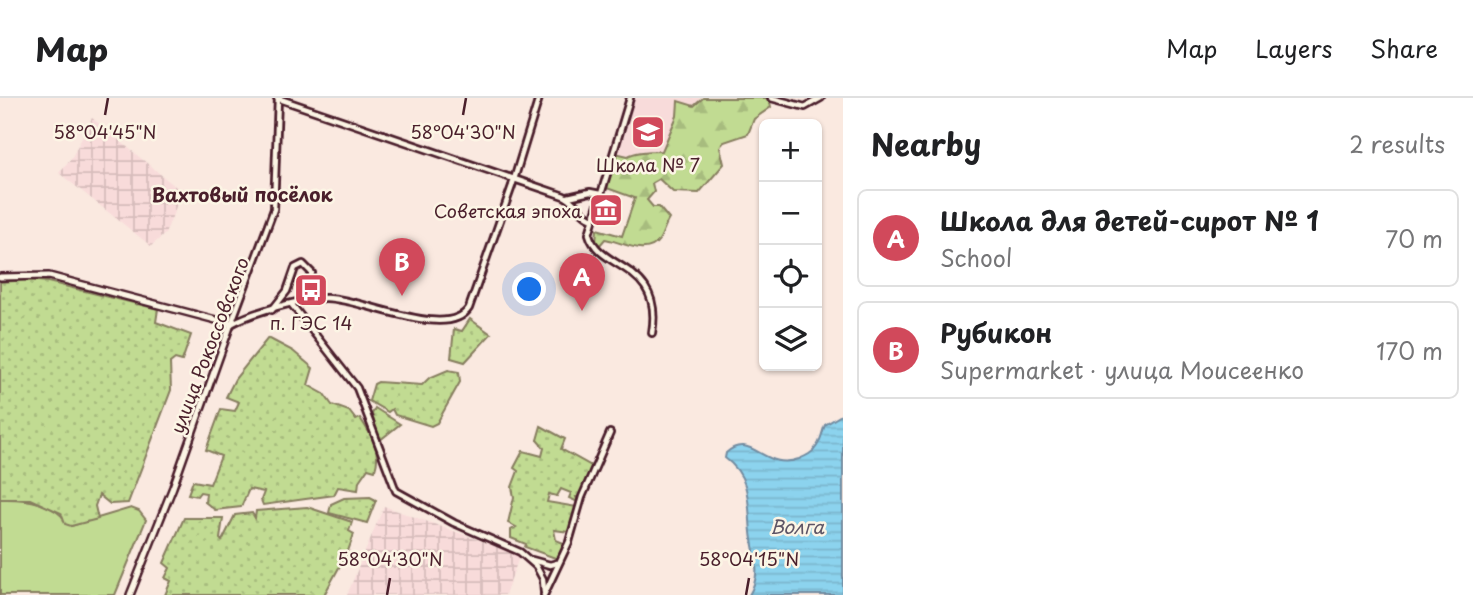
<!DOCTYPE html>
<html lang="en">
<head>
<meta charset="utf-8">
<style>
  body { margin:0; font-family:"Playpen Sans",sans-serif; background:#f2f2f2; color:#202124 }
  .controls { position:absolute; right:21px; top:21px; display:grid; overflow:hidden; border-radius:10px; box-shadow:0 2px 5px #0004 }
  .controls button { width:63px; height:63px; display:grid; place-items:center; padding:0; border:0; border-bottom:2px solid #e0e0e0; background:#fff; color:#202124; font:35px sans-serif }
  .you { position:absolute; left:530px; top:192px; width:24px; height:24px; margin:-18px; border:5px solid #fff; border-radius:50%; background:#1a73e8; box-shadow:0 0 0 10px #1a73e833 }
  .badge { display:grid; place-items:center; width:46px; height:46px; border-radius:50%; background:#d1495b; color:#fff; font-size:23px; font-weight:700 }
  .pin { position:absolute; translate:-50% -58px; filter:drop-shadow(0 2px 4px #0008) }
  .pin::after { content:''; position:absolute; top:37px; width:24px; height:21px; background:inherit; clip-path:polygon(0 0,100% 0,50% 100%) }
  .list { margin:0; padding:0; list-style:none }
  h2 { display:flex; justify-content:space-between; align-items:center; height:91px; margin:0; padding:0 28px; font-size:30px }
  h2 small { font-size:23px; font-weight:400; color:#757577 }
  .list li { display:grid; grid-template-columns:46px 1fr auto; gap:21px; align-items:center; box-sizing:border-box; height:98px; margin:0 14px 14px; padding:0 14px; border:2px solid #e0e0e0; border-radius:10px }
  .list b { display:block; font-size:26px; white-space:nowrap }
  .list p { margin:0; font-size:23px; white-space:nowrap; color:#757577 }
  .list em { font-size:23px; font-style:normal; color:#757577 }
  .icon { flex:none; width:38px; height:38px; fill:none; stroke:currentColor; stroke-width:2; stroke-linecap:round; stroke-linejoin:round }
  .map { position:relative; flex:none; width:843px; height:497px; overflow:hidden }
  header { display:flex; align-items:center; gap:42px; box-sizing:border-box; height:98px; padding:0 35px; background:#fff; border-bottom:2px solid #e0e0e0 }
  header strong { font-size:33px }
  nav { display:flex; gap:38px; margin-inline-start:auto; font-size:24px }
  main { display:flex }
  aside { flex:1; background:#fff }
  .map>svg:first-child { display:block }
  .built { fill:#f8dbda }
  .industrial { fill:url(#industrial-grid) }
  .grass { fill:#c1db92; stroke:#867d5e; stroke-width:2 }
  .forest { fill:url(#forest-firs); stroke:#867d5e; stroke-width:2 }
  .garden { fill:url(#garden-dots); stroke:#867d5e; stroke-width:2 }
  .water { fill:url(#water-rules); stroke:#728ba0; stroke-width:2 }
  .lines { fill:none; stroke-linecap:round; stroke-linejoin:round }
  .street-casing { stroke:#4a1f2b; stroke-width:10 }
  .secondary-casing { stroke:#4a1f2b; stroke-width:10 }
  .street { stroke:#fcf5e5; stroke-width:4.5 }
  .secondary { stroke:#fcf5e5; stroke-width:5 }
  .ticks { fill:none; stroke:#4a1f2b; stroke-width:2.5 }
  .labels { text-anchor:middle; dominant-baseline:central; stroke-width:5; stroke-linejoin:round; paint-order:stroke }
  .poi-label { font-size:18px; fill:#4a1f2b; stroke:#fcf5e5 }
  .street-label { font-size:18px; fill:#4a1f2b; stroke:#fcf5e5 }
  .neighbourhood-label { font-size:19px; font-weight:bold; fill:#4a1f2b; stroke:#fcf5e5 }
  .water-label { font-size:19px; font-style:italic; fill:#5e5566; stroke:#fcf5e5 }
  .ticks-label { font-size:18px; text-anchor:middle; fill:#4a1f2b; stroke:#fcf5e5; stroke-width:5; stroke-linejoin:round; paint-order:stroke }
</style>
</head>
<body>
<header>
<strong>Map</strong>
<nav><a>Map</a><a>Layers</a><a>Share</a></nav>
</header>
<main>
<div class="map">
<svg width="843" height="497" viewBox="0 0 843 497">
  <defs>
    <pattern id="industrial-grid" width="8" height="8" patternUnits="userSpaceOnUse" patternTransform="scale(1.75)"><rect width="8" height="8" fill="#f8dbda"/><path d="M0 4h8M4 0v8" fill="none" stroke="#d6bcbb"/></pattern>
    <pattern id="forest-firs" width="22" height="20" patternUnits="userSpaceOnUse" patternTransform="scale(1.75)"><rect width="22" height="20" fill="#c1db92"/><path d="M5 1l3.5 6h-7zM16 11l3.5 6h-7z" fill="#a7bc7e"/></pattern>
    <pattern id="garden-dots" width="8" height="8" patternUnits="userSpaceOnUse" patternTransform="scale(1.75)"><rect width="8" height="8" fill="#c1db92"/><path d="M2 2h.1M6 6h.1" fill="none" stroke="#a7bc7e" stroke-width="1.8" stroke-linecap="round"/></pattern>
    <pattern id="water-rules" width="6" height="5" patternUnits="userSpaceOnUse" patternTransform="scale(1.75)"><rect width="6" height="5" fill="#8cd3ee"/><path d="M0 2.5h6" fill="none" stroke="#7ab5cc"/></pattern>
  </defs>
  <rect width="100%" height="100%" fill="#fae9e0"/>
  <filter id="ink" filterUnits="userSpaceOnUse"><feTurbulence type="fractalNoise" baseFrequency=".0143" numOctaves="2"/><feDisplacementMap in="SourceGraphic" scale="14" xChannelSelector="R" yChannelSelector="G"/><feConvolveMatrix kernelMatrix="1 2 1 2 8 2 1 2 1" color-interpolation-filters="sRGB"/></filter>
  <g filter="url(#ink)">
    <polygon class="built" points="634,0 700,0 660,73 615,58"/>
    <g class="industrial">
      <polygon points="92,20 182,94 165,136 151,148 59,75 72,59"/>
      <polygon points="384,408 520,457 505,497 347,497"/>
    </g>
    <path class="grass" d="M 0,401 C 28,400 53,404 71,428 L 131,410 L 139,413 L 146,422 L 115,497 L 0,497 Z"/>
    <path class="forest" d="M 703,0 L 769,0 L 771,9 L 754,21 L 748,36 L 724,44 L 720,49 L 724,66 L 699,95 L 673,94 L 659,81 L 652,85 L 654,94 L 647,102 L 653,109 L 659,109 L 669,121 C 665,127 663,136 659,142 C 647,160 620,143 605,141 L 600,147 L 596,145 L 597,131 L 622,138 L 635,100 L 607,90 L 615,55 L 628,58 C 636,53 653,53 662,53 L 677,18 L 678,3 L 694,8 Z"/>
    <g class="garden">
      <polygon points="28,182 48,184 158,211 156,224 191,237 182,263 175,261 170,265 171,292 128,405 110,406 99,397 95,408 98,421 71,428 65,426 61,415 30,401 0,401 0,184"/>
      <polygon points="470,221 491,236 465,264 451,260 454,231 462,233"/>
      <path d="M 268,240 L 293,253 L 313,270 L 308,287 L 324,296 L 332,307 L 349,313 L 356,322 L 360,320 C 370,335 382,353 375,372 L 368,370 L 359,383 L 358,392 L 338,389 L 334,397 L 263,407 L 261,402 L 264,394 L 249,391 L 241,409 L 215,412 L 205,404 L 206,395 L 200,394 L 197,398 L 188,396 L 193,383 L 210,386 L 221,358 L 206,352 L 221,311 L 235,313 L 239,304 L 226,299 L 235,281 Z"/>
      <polygon points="448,272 459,274 460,284 437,325 431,328 395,317 392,311 388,314 369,303 374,286 378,284 422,287 429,280"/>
      <polygon points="375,310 400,326 379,343 372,316"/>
      <polygon points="541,328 565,341 561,351 593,369 580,399 576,399 578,404 569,400 571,395 561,391 557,398 549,396 547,404 577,409 569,434 554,432 556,442 566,446 558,461 525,449 526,446 511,440 511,432 516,429 508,425 514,399 512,389 518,373 514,370 523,353 542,358 544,350 537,342"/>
      <polygon points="370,399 376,402 367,425 329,415 331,406 344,400"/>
      <polygon points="307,409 352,424 349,433 354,436 348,453 324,497 165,497 171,483 165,480 170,470 164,465 184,420 223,420 220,441 222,443 235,417 252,415 255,420 256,413"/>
    </g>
    <path class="water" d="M 843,316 L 843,497 L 749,497 C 763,474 753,457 751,434 C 748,405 751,379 725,360 L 726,355 C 751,332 764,374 799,361 C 806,358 813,355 817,348 C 821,342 822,334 825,327 Z"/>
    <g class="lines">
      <g class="street-casing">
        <g id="street">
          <path d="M 277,0 L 564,98 C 577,104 579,116 593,121"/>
          <path d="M 630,0 L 589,136 C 599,173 664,165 652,235"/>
          <polyline points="771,0 805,9 821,0"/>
          <polyline points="568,99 590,94 600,96"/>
          <polyline points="292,207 357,290 396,393 454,425 520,454 536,468 543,481 544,494"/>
          <polyline points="272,212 287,193 295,170 303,166 312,175 301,204"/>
          <path d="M 231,226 C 253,214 300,201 325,200 C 360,199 448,244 469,210 L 512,88 L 539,0"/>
          <polyline points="231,226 274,111 278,0"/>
          <polyline points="532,462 550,467 557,465"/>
          <polyline points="544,497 569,444 582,399 610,335"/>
        </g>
      </g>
      <g class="secondary-casing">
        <polyline id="secondary" points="0,179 49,178 231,226 173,389 130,497"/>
      </g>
      <use href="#street" class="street"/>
      <use href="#secondary" class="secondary"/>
    </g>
  </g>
  <path class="ticks" d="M 105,17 L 108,0M 463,17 L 466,0M 387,497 L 390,480M 746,497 L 749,480"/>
  <defs>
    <g id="school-square" transform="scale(1.75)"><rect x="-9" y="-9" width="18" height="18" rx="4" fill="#d1495b" stroke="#fcf5e5"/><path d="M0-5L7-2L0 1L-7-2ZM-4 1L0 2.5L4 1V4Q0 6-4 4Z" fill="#fff"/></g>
    <g id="museum-square" transform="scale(1.75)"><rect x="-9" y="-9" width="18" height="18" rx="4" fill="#d1495b" stroke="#fcf5e5"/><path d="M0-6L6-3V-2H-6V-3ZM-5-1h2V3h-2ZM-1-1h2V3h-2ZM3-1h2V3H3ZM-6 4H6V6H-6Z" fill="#fff"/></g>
    <g id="bus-square" transform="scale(1.75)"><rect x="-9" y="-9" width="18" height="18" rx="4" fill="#d1495b" stroke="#fcf5e5"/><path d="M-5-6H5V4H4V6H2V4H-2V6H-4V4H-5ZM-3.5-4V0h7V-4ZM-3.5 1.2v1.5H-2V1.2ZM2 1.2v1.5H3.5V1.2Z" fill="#fff"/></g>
  </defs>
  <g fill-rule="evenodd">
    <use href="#school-square" x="648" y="34"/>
    <use href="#museum-square" x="606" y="112"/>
    <use href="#bus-square" x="311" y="192"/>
  </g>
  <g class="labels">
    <g class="poi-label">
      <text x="648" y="66">Школа № 7</text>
      <text x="582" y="112" text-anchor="end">Советская эпоха</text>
      <text x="311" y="224">п. ГЭС 14</text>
    </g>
    <g class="street-label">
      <text transform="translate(209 247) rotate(-69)">улица Рокоссовского</text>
    </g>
    <g class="neighbourhood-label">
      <text x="242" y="96">Вахтовый посёлок</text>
    </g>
    <g class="water-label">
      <text x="797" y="428">Волга</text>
    </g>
  </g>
  <g class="ticks-label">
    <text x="105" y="41">58°04'45"N</text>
    <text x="463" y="41">58°04'30"N</text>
    <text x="390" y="468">58°04'30"N</text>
    <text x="749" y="468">58°04'15"N</text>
  </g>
</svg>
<div class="controls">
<button>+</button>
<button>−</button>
<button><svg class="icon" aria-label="locate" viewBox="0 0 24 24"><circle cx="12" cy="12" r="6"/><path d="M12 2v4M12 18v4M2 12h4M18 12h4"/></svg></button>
<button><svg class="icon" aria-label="layers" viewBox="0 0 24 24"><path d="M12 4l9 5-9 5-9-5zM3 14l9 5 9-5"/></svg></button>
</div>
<div class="you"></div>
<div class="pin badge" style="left:582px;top:213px">A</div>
<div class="pin badge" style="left:402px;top:198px">B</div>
</div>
<aside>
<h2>Nearby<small>2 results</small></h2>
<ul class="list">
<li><span class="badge">A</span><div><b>Школа для детей-сирот № 1</b><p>School</p></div><em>70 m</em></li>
<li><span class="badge">B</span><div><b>Рубикон</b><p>Supermarket · улица Моисеенко</p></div><em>170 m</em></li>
</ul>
</aside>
</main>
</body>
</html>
